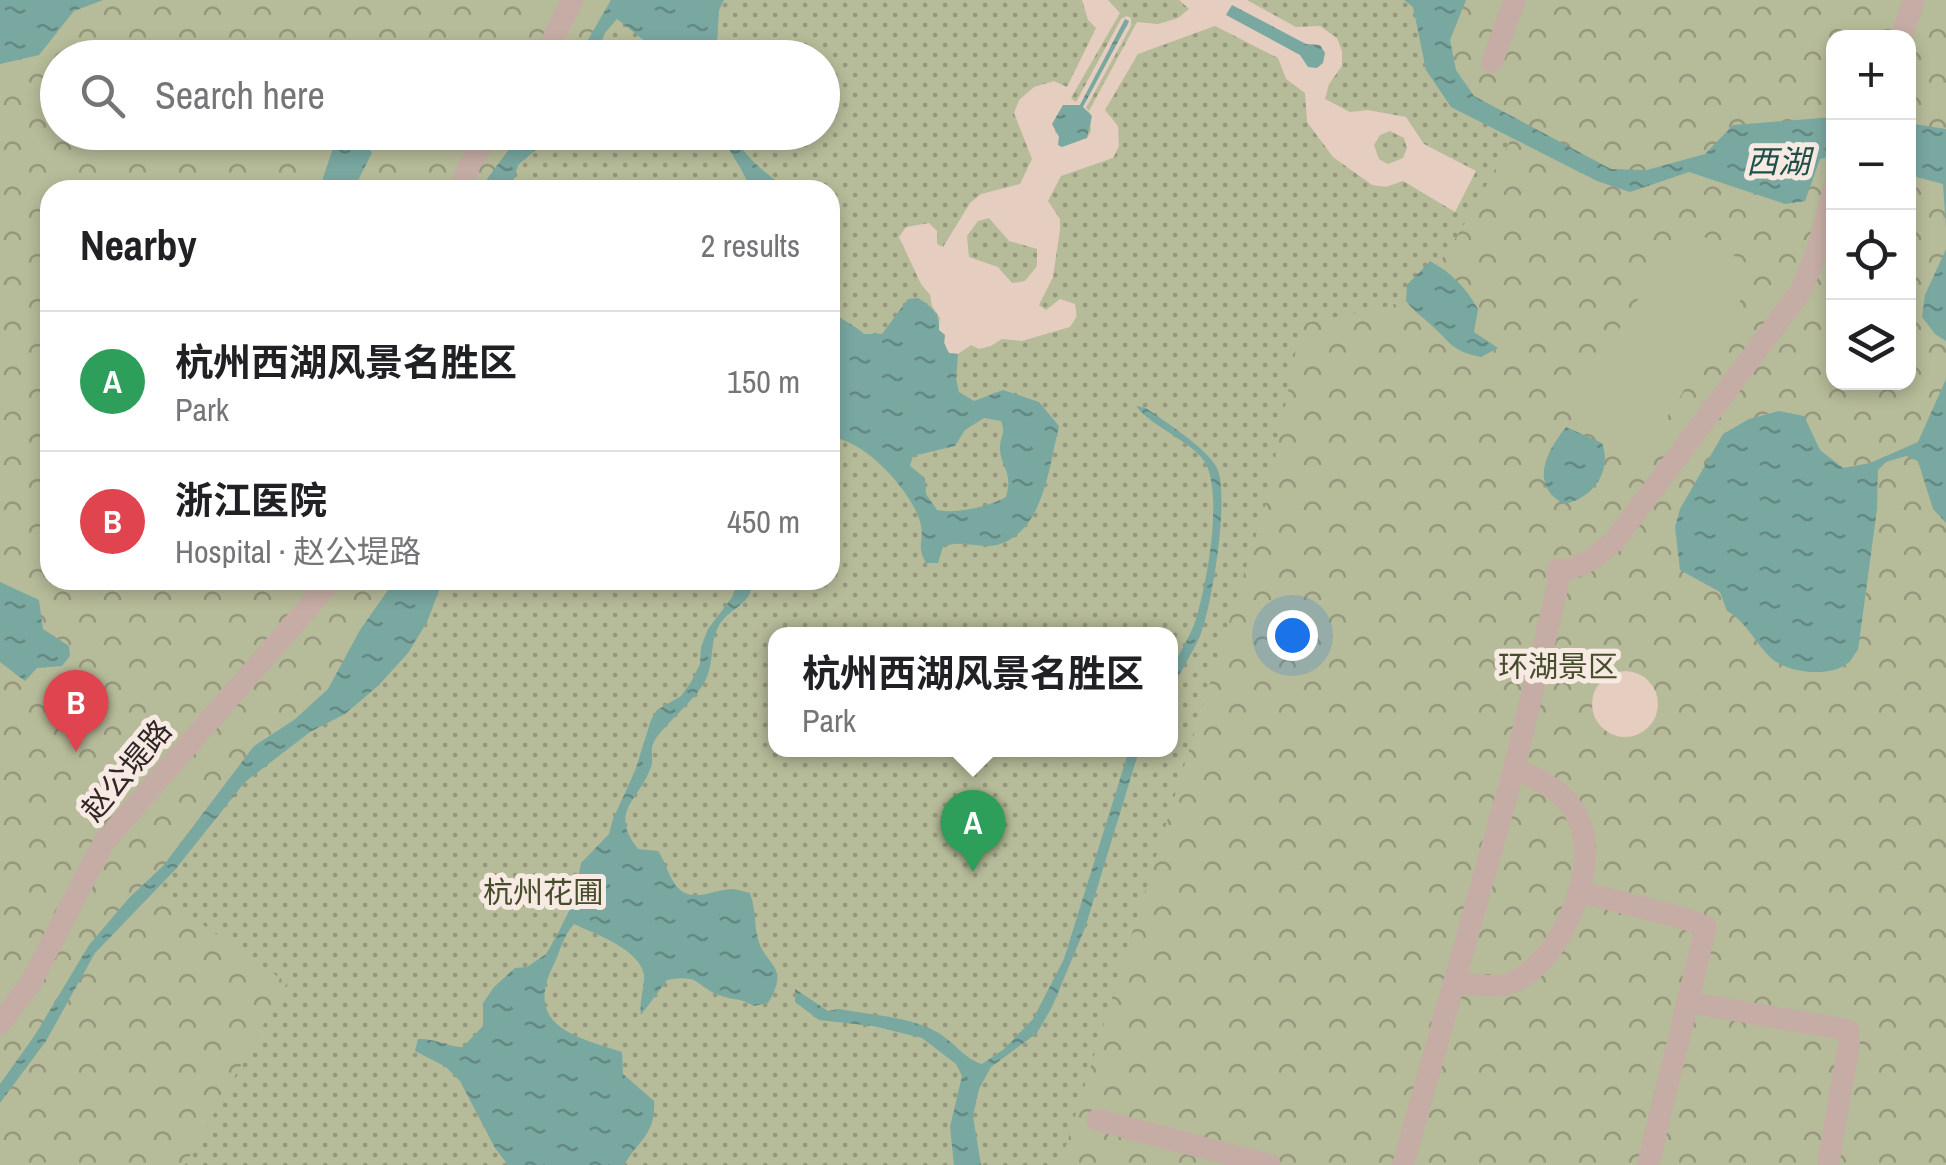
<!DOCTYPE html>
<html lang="en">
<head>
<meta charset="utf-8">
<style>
  body { margin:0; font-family:"Archivo Narrow","Noto Sans SC",sans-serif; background:#f2f2f2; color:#202124 }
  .controls { position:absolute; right:30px; top:30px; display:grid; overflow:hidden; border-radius:20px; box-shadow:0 5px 15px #0003 }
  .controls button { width:90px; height:90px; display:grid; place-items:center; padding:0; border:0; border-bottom:2px solid #e0e0e0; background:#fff; color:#202124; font:50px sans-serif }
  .you { position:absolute; left:1292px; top:635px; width:35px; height:35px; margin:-25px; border:8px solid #fff; border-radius:50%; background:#1a73e8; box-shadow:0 0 0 15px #1a73e833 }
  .badge { display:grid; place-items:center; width:65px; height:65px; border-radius:50%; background:#1a73e8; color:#fff; font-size:32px; font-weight:700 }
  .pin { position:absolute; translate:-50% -82px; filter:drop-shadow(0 2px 5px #0008) }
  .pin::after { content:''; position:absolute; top:52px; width:35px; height:30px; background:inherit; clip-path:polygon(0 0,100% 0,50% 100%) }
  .popup { position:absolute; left:768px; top:627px; width:410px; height:130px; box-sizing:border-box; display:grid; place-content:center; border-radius:20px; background:#fff; filter:drop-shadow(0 2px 8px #0005); font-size:32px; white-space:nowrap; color:#757577 }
  .popup b { font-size:38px; color:#202124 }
  .popup::after { content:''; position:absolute; left:50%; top:100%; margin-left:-20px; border:20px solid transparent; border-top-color:#fff }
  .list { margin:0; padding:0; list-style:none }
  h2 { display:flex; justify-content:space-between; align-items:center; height:130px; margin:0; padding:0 40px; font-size:42px }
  h2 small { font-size:32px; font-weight:400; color:#757577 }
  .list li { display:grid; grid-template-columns:65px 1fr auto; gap:30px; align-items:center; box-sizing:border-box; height:140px; padding:0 40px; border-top:2px solid #e0e0e0 }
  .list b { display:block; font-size:38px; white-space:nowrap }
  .list p { margin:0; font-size:32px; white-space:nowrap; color:#757577 }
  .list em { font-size:32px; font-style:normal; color:#757577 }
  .icon { flex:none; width:55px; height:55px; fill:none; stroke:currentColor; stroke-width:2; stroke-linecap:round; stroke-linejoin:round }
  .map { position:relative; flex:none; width:1946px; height:1165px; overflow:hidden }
  .search { position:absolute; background:#fff; box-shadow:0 5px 15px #0003; left:40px; top:40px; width:800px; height:110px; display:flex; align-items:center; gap:25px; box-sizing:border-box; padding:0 35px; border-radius:55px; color:#757577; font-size:38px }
  .panel { position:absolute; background:#fff; box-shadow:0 5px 15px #0003; left:40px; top:180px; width:800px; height:410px; border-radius:30px }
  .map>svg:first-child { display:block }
  .park { fill:url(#park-crowns); fill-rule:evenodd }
  .garden { fill:url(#garden-dots); fill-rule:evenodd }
  .pitch { fill:#b6bb99 }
  .plaza { fill:#e5cdc0; fill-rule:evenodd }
  .water { fill:url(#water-ripples); fill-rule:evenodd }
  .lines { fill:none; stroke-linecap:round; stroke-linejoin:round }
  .minor { stroke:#c5ada5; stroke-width:22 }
  .labels { text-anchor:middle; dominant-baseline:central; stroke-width:10; stroke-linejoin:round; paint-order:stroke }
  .park-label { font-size:30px; fill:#474d2c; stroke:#f7eae3 }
  .street-label { font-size:30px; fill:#312726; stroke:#f7eae3 }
  .water-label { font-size:32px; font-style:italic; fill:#1f4f49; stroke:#f7eae3 }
</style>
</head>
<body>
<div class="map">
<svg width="1946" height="1165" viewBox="0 0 1946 1165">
  <defs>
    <pattern id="park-crowns" width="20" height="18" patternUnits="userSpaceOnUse" patternTransform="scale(2.5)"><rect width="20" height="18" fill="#b6bb99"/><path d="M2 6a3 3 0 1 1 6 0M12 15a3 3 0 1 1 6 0" fill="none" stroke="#95987d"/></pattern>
    <pattern id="garden-dots" width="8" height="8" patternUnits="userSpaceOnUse" patternTransform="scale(2.5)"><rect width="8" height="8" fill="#b6bb99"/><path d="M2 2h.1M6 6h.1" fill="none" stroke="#95987d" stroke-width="1.8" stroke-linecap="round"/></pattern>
    <pattern id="water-ripples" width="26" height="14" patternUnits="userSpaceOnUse" patternTransform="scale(2.5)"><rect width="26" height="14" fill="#79a8a1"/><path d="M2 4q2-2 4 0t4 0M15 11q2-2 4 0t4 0" fill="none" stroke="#648983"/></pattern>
  </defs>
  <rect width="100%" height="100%" fill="#eedfd8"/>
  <path class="park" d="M 0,0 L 1946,0 L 1946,1165 L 0,1165 ZM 1834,38 L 1908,38 L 1908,382 L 1834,382 ZM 58,58 L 822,58 L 822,132 L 58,132 ZM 50,190 L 830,190 L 830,580 L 50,580 ZM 776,634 L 1170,634 L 1170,750 L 776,750 Z"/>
  <path class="garden" d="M 618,0 L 1423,0 L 1439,73 L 1516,129 C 1498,165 1438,280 1407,299 C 1394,308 1322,319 1301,324 L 1267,500 L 1060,1165 L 185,1165 L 287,983 L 148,887 L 275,743 L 386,652 L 429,580 L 830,580 L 830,190 L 500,190 L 536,133 L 822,132 L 822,58 L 585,57 ZM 776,634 L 1170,634 L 1170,750 L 776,750 Z"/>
  <polygon class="pitch" points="1685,225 1759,271 1642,457 1568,410"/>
  <g class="plaza">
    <path d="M 1082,0 L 1108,0 L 1120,13 L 1071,98 L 1076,102 L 1121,19 L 1127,16 L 1131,18 L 1131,26 L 1086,108 L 1089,111 L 1137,22 L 1158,24 L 1178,18 L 1189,9 L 1179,0 L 1247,0 L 1296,27 L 1320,26 L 1337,38 L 1342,51 L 1342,66 L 1329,84 L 1325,99 L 1350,112 L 1368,110 L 1406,117 L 1424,144 L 1476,171 L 1455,212 L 1403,181 L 1386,187 L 1372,185 L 1333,157 L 1307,122 L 1305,93 L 1286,79 L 1278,58 L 1215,26 L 1138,54 L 1105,110 L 1118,126 L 1119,146 L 1113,158 L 1061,176 L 1048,201 L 1060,219 L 1060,230 L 1053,277 L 1039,305 L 1046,310 L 1060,299 L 1075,304 L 1077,316 L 1070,327 L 1022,341 L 1002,339 L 991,346 L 979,349 L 971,345 L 958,354 L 949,353 L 938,330 L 940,318 L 932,306 L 930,295 L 921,284 L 899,237 L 906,227 L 929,223 L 937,231 L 937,244 L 943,247 L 970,203 L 981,194 L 1020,184 L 1032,159 L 1014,113 L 1019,100 L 1034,87 L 1054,81 L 1067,87 L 1096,28 L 1088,20 ZM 1125,20 L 1129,22 L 1082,107 L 1090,113 L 1091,131 L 1087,138 L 1068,142 L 1055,132 L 1055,128 L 1076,105 L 1080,105 ZM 1390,131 L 1404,138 L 1407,148 L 1403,158 L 1388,164 L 1379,159 L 1374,145 L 1380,135 ZM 989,218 L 1009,241 L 1037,249 L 1037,266 L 1025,281 L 1012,283 L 998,267 L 969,257 L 967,236 L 978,221 Z"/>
    <circle cx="1625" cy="704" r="33"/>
  </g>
  <g class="water">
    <polygon points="0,0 103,0 74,11 39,55 0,64"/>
    <polygon points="611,0 724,0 719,10 716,57 665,57 617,19 605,33 595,57 578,57"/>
    <polygon points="1404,0 1466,0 1450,40 1456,70 1474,96 1611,169 1647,170 1705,154 1733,125 1833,117 1833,156 1820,159 1805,201 1785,204 1689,172 1630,192 1597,181 1451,107 1426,70 1413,7"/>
    <polygon points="1232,5 1306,44 1320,45 1325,53 1323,63 1317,68 1308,67 1300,55 1226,15"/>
    <polygon points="1125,19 1129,21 1083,107 1092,116 1087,138 1062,147 1058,145 1059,137 1052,124 1063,105 1080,105"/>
    <polygon points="1908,123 1946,129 1946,228 1943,184 1909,175"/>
    <polygon points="522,132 556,133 518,165 511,190 484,190 487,179"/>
    <polygon points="328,133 359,133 372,153 353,190 319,190 333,148"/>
    <path d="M 721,133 L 733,133 C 744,158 767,174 789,190 L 750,190 C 744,169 729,153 721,133 Z"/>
    <polygon points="1946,249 1946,341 1935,334 1922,317 1925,295"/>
    <path d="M 1430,261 C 1452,273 1466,288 1478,309 L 1474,332 L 1498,348 L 1481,357 C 1450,351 1451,342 1429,323 C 1420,315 1413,310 1406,301 L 1407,285 Z"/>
    <path d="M 918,298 C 932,307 940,313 939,330 L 945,335 L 944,344 L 949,353 L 958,354 L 956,379 L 959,392 L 974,401 L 1003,390 L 1039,402 L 1059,426 C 1049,466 1044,532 997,545 C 978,549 960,539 943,547 L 938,563 L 926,563 C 916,545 924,543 921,526 C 916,495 862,436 830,438 L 830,307 C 838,320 853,323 864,334 L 882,334 L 908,299 ZM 984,418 L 1001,421 C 1006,434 1001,434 1000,446 C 999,466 1014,470 1006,497 C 988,507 956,514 937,510 L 926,494 L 925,478 L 910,466 L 913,456 L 955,446 L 965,430 Z"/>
    <path d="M 1946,379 L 1946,523 L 1933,509 L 1918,461 L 1906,456 L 1886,462 L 1878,470 L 1877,509 L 1858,650 C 1854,654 1852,660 1848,663 C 1830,678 1788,673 1771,658 C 1754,642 1748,623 1727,611 L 1720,592 L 1680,570 L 1675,527 L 1680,509 L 1723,434 L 1749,419 L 1779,411 L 1804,416 L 1820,450 L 1843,468 L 1870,463 L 1918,442 Z"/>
    <path d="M 1136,406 L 1146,408 C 1165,422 1207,448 1217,468 C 1230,495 1212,607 1200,636 C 1192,654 1180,672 1171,691 C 1170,660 1187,647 1196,619 C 1207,582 1222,502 1207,466 C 1197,443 1152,428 1136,406 Z"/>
    <path d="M 1566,427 L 1602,443 C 1613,471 1592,499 1564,504 C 1529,485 1546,452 1566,427 Z"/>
    <polygon points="395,580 443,580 427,622 408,653 379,685 345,714 310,732 245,782 174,871 95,953 46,1041 0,1103 0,1084 35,1035 89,945 129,898 163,866 254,746 294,720 328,689 360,630"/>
    <path d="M 737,580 L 752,580 C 753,603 734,606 722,621 C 709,637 715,660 706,679 C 696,701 659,728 653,744 C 650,751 654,760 651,767 C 639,801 608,811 638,849 L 658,851 C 665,861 667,871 673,881 C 688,908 714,888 734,889 C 739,890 745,892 750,893 C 756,912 754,919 757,935 C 763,967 792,963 768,1003 L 754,1006 C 738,997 736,1001 722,996 C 696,988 702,973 667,980 L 641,1015 C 639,999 645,988 644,975 C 640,949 595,934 574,924 C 562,938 561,950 553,966 C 524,1026 575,1037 622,1052 L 623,1074 L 654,1101 C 656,1134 639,1139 624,1165 L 508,1165 L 495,1148 L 460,1081 L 446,1067 L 415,1051 L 418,1039 C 435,1038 447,1047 463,1047 L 483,1026 L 483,1003 L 494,987 L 515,968 L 527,967 L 546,954 L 557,935 L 573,903 L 581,863 L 609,834 L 613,819 L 635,771 L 651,720 L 657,710 L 681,696 L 691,682 L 700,664 L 701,647 L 708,629 L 733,596 Z"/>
    <polygon points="0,582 39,600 43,629 69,646 70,656 62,666 37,668 25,681 0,662"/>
    <path d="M 1129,750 L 1139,750 L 1138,754 L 1085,928 L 1052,1007 L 1037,1033 L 991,1067 L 979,1089 L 973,1116 L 981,1165 L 954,1165 L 950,1127 L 962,1076 L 956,1064 L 922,1038 L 873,1026 L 819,1020 L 795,1002 L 795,989 L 828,1011 L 839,1009 C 870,1015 907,1016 935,1031 C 953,1040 964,1059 982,1064 L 1004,1049 L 1033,1019 L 1064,959 Z"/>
  </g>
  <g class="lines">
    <g class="minor">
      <polyline points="1901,38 1914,0"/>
      <polyline points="543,58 573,0"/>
      <polyline points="1492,62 1515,0"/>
      <polyline points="460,190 470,164 490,132"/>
      <polyline points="1578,891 1686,919 1706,927 1648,1165"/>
      <path d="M 1454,983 C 1473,984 1497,990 1515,981 C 1562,960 1600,867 1579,820 C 1567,793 1540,778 1514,769"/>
      <polyline points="1687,1002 1848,1030 1849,1044 1828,1165"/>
      <polyline points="0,1024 30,984 104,842 332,580"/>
      <polyline points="1097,1120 1270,1165"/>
      <path d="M 1403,1165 L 1514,769 L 1558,585 L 1557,570 C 1582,569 1598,556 1616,539 L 1801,291 L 1817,251 L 1834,188"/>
    </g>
  </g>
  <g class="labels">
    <g class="park-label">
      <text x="1558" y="666">环湖景区</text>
      <text x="543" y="892">杭州花圃</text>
    </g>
    <g class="street-label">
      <text transform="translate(126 770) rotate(-50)">赵公堤路</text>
    </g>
    <g class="water-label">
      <text x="1778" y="161">西湖</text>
    </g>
  </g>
</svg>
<div class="controls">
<button>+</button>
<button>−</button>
<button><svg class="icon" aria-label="locate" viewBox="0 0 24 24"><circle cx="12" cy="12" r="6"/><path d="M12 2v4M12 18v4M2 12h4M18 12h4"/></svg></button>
<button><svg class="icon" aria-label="layers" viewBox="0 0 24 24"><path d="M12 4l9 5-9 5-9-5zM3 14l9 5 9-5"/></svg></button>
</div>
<div class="you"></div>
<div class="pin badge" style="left:973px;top:872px;background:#2e9e5b">A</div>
<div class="popup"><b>杭州西湖风景名胜区</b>Park</div>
<div class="pin badge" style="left:76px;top:752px;background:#e0444e">B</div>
<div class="search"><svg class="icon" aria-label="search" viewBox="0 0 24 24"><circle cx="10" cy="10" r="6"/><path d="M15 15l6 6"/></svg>Search here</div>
<section class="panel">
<h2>Nearby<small>2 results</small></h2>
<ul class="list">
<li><span class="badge" style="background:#2e9e5b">A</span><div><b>杭州西湖风景名胜区</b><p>Park</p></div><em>150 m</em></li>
<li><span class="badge" style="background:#e0444e">B</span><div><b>浙江医院</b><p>Hospital · 赵公堤路</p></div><em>450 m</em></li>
</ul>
</section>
</div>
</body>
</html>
